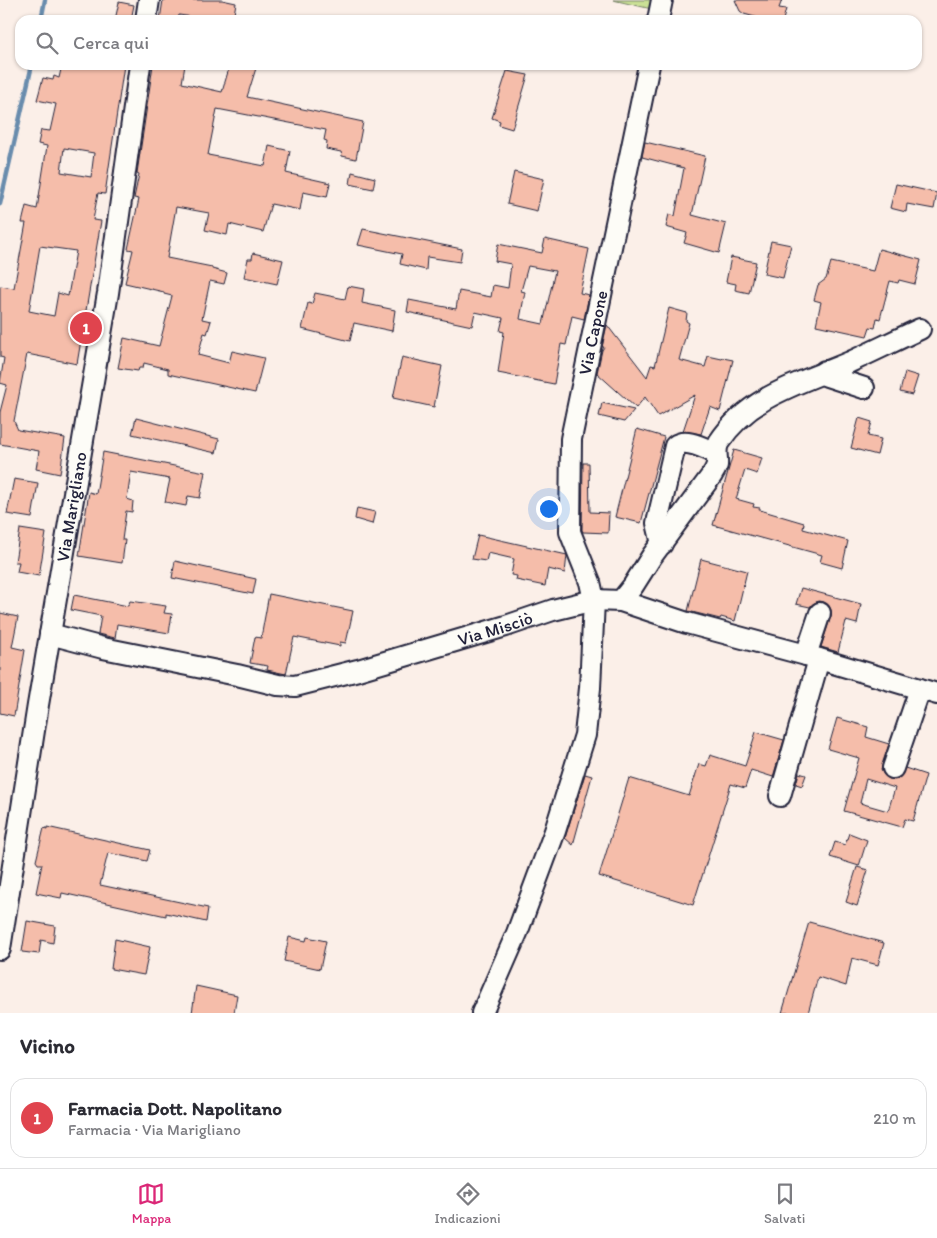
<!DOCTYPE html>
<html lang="it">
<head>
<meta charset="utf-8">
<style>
  body { margin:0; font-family:Itim,sans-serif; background:#f2f2f3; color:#2b2b33 }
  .you { position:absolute; left:548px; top:508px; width:18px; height:18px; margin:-12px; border:4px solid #fff; border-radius:50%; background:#1a73e8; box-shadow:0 0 0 8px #1a73e833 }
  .badge { display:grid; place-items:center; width:32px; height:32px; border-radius:50%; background:#db2777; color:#fff; font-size:16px; font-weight:700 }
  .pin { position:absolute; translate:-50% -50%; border:2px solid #fff; box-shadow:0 1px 5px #0006 }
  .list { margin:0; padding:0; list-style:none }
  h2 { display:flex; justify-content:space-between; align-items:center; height:65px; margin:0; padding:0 20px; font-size:21px }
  h2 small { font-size:16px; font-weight:400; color:#7c7c81 }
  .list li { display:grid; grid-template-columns:32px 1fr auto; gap:15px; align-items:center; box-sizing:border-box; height:80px; margin:0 10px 10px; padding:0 10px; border:1px solid #e1e1e2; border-radius:15px }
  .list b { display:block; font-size:19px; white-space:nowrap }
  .list p { margin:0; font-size:16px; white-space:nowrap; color:#7c7c81 }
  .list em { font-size:16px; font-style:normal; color:#7c7c81 }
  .icon { flex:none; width:28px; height:28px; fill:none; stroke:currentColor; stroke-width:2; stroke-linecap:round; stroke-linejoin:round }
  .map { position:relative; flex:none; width:937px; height:1013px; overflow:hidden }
  .search { position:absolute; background:#fff; box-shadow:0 1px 4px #0004; left:15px; right:15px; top:15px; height:55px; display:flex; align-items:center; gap:12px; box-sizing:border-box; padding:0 18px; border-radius:15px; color:#7c7c81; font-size:19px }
  .sheet { height:155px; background:#fff }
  nav { display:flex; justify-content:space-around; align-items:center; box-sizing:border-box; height:70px; border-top:1px solid #e1e1e2; background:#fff; font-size:14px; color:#7c7c81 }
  nav a { display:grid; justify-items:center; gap:2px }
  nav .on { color:#db2777 }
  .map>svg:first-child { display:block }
  .green { fill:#cae095; stroke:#768168 }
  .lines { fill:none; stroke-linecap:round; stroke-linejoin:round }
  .stream { stroke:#698cad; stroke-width:4.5 }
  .building { fill:#f5bdaa; stroke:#22223b; fill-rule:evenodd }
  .minor-casing { stroke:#22223b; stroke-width:24 }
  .minor { stroke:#fdfcf7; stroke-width:20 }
  .labels { text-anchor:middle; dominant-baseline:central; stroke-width:5; stroke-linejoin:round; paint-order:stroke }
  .street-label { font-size:18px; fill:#22223b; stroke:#fdfcf7 }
</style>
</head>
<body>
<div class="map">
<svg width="937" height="1013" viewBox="0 0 937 1013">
  <rect width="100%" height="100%" fill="#fbefe8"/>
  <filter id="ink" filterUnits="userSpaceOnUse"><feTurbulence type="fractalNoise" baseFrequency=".02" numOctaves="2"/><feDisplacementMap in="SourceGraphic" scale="10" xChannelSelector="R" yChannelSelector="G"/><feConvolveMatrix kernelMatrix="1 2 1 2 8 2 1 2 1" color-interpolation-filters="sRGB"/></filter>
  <g filter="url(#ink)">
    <polygon class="green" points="613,0 658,0 656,10"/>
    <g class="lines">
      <g class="stream">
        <polyline points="41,20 45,0"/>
        <polyline points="0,204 32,65"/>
      </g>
    </g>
    <g class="building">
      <polygon points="163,0 222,0 236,3 233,20 213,20 179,15 178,20 160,20"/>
      <polygon points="735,0 782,0 779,8 786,9 783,20 766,20 744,14 740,11"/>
      <polygon points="119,2 134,5 131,20 115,20"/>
      <path d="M 62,65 L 124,65 L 105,194 L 98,193 L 93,220 L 101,221 L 77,364 L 27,354 L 14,421 L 18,430 L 65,438 L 60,474 L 36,469 L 39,451 L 0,444 L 0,412 L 7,385 L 0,383 L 4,358 L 0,357 L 0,286 L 14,288 L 26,223 L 22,223 L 26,206 L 37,209 L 47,146 L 38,144 L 41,130 L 50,131 L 56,104 L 37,100 L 43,78 L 53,80 L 54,76 L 59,78 ZM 64,148 L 94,153 L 91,177 L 61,172 ZM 40,246 L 76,251 L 68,296 L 58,293 L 54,316 L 29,311 Z"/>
      <polygon points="153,65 185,65 182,83 222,92 230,65 257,65 247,97 363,122 356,159 342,156 341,152 326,149 327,141 324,140 326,130 217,109 208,155 265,166 269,146 290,151 286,173 330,183 327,197 303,192 300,210 271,204 263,232 229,224 227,235 205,230 209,213 176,207 167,258 212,267 212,269 227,273 224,284 210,281 202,319 211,321 207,334 204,333 198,355 229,363 232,351 264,358 255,393 168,374 168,369 144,363 143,368 139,368 138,371 118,368 124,338 159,346 172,296 164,294 164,292 125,283 133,250 128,249 139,199 134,198 139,174 137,173"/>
      <polygon points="507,71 528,75 512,129 499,125 500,121 492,118"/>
      <polygon points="645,142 705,156 692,215 726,224 719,253 684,243 687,233 666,227 669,214 675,216 684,168 642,157"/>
      <polygon points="352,172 375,178 373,189 350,184"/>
      <polygon points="514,172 544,179 537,211 507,204"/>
      <polygon points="896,184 937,193 934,209 907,204 906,212 890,208"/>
      <polygon points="363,229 462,249 460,262 427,257 426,270 400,264 402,254 358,245"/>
      <path d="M 545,239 L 589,249 L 580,293 L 589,295 L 584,319 L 572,316 L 566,345 L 561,344 L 554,384 L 498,373 L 504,332 L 500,331 L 503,318 L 475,312 L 472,326 L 407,312 L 409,300 L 456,309 L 459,291 L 491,297 L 493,285 L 508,288 L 511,264 L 495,261 L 498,244 L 542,253 ZM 528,266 L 555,271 L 543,324 L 520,319 L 525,292 L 521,291 Z"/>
      <polygon points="771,241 791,245 783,278 764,274"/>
      <polygon points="879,249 921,260 915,284 899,280 898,283 890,281 880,319 877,318 875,328 870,327 867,336 816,325 821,302 814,300 818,285 826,279 831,262 873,271"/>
      <polygon points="253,253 283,260 277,284 244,277 248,259 252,259"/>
      <polygon points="731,257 756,262 749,293 735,290 736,284 726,282"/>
      <polygon points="348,286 364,289 362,303 395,310 392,331 354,323 350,341 302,329 308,303 312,304 315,293 345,299"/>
      <polygon points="669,308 687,313 686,321 689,323 679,360 705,367 708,356 722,359 723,358 733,360 720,411 710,407 701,434 683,431 695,395 658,416 645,397 636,408 597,373 602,350 604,347 602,347 607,325 647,377 651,365 655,366"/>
      <polygon points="402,357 442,366 434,407 393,398"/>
      <polygon points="905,372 918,376 912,395 900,392"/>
      <polygon points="602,403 634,410 624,422 599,416"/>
      <polygon points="136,418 219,439 216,453 132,434"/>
      <polygon points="859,418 872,422 868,436 881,439 877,455 851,448"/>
      <polygon points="637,429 664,437 641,523 615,517"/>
      <polygon points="734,450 762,458 757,474 745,470 736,499 754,504 753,507 760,508 760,510 804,523 803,529 848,541 842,568 820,562 822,555 713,525"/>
      <polygon points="103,452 205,472 200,498 188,496 186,506 165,502 170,479 131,472 127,499 133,501 132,512 126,511 122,540 125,540 122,563 79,556 89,492 96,494"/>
      <polygon points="583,463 589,463 590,512 609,513 608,533 583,532 582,530"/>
      <polygon points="14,479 38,483 32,518 7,514"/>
      <polygon points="357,508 375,512 372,524 355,519"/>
      <polygon points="20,529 46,533 39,576 17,572 19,562 15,562"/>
      <polygon points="478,535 567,555 565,573 548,569 545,586 516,580 517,576 511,575 514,559 488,553 486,561 472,559"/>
      <polygon points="701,559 747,571 735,621 721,617 720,619 688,611"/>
      <polygon points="175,561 256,579 253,594 172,578"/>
      <polygon points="801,588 861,604 857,624 846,621 838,652 821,647 831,616 831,610 829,606 824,602 818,601 813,604 810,607 796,604"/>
      <polygon points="269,594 353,611 346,643 340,642 340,646 294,637 286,674 267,670 268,666 250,663 255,637 261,638"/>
      <polygon points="74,595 128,606 130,601 166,606 164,613 172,614 169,633 117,624 115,638 98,634 101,616 71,610"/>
      <polygon points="0,613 18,617 12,647 25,650 14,716 0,713"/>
      <path d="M 837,718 L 868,727 L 866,737 L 889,744 L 881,770 L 884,775 L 889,779 L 895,780 L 900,777 L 905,768 L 926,775 L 913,821 L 905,819 L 902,827 L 844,811 L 859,758 L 828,749 ZM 866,779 L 895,788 L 888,811 L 860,803 Z"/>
      <polygon points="756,732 784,740 773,777 751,770 745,788 731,784 693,905 599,876 629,778 689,796 699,764 706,766 710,755 745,766"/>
      <polygon points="799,773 806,775 802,786 796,784"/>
      <polygon points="585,774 592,776 573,845 565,838"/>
      <polygon points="47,827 150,850 147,861 108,853 100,885 208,908 206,922 166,913 166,916 62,893 61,898 36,893 42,864 38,864 36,861 44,828 47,829"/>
      <polygon points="849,833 867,840 859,866 830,857 835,842 845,845"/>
      <polygon points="857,867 868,870 857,906 846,902"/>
      <polygon points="27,921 55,926 53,943 41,940 39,954 22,952"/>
      <polygon points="809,922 884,943 878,965 852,958 846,986 818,977 808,1013 782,1013"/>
      <polygon points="289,937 306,941 307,937 326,941 320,969 284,961"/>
      <polygon points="115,939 150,947 144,975 111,969"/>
      <polygon points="196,986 237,995 234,1013 192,1013"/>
    </g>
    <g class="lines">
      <g class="minor-casing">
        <g id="minor">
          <polyline points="146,20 149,0"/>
          <polyline points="658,20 662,0"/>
          <polyline points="825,371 827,376 864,388"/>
          <path d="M 662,544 L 657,523 L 675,446 C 686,437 705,449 716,453"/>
          <path d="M 621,601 L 633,586 L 652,556 L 712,475 C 714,472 716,468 717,465 C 718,457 714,450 719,442 C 750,395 801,383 850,362 C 874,351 896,340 920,329"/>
          <path id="s1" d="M 50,634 L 103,648 L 237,675 L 278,685 L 295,686 L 358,670 L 506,626 L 553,610 L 594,600 L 621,601 L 687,623 L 806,655 L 937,694"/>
          <polyline points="806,655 820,613"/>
          <polyline points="893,768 920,689"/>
          <polyline points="780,796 819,659"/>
          <path id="s2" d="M 0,949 L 38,705 L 108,293 L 140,65"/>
          <path id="s3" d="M 482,1013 L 517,933 L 555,831 L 585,735 L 590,688 L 594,600 L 590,582 L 570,532 L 571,439 L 649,65"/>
        </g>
      </g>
      <use href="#minor" class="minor"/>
    </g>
  </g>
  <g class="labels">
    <g class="street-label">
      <text stroke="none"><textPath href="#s3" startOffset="706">Via Capone</textPath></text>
      <text stroke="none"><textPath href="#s2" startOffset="448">Via Marigliano</textPath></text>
      <text stroke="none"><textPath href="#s1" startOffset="459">Via Misciò</textPath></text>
    </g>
  </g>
</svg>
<div class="you"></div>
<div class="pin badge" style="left:86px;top:328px;background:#e0444e">1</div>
<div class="search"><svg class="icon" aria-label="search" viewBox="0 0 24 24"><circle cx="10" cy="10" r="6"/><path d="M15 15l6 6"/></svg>Cerca qui</div>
</div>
<section class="sheet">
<h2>Vicino<small></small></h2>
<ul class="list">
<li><span class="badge" style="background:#e0444e">1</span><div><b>Farmacia Dott. Napolitano</b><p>Farmacia · Via Marigliano</p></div><em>210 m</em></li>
</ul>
</section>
<nav>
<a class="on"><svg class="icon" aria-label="map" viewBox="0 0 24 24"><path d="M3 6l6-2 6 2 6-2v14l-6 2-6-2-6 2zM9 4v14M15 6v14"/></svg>Mappa</a>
<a><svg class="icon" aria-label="directions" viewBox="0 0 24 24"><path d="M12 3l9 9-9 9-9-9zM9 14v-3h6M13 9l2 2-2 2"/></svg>Indicazioni</a>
<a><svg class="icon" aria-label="saved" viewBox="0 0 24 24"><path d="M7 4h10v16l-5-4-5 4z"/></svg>Salvati</a>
</nav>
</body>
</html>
